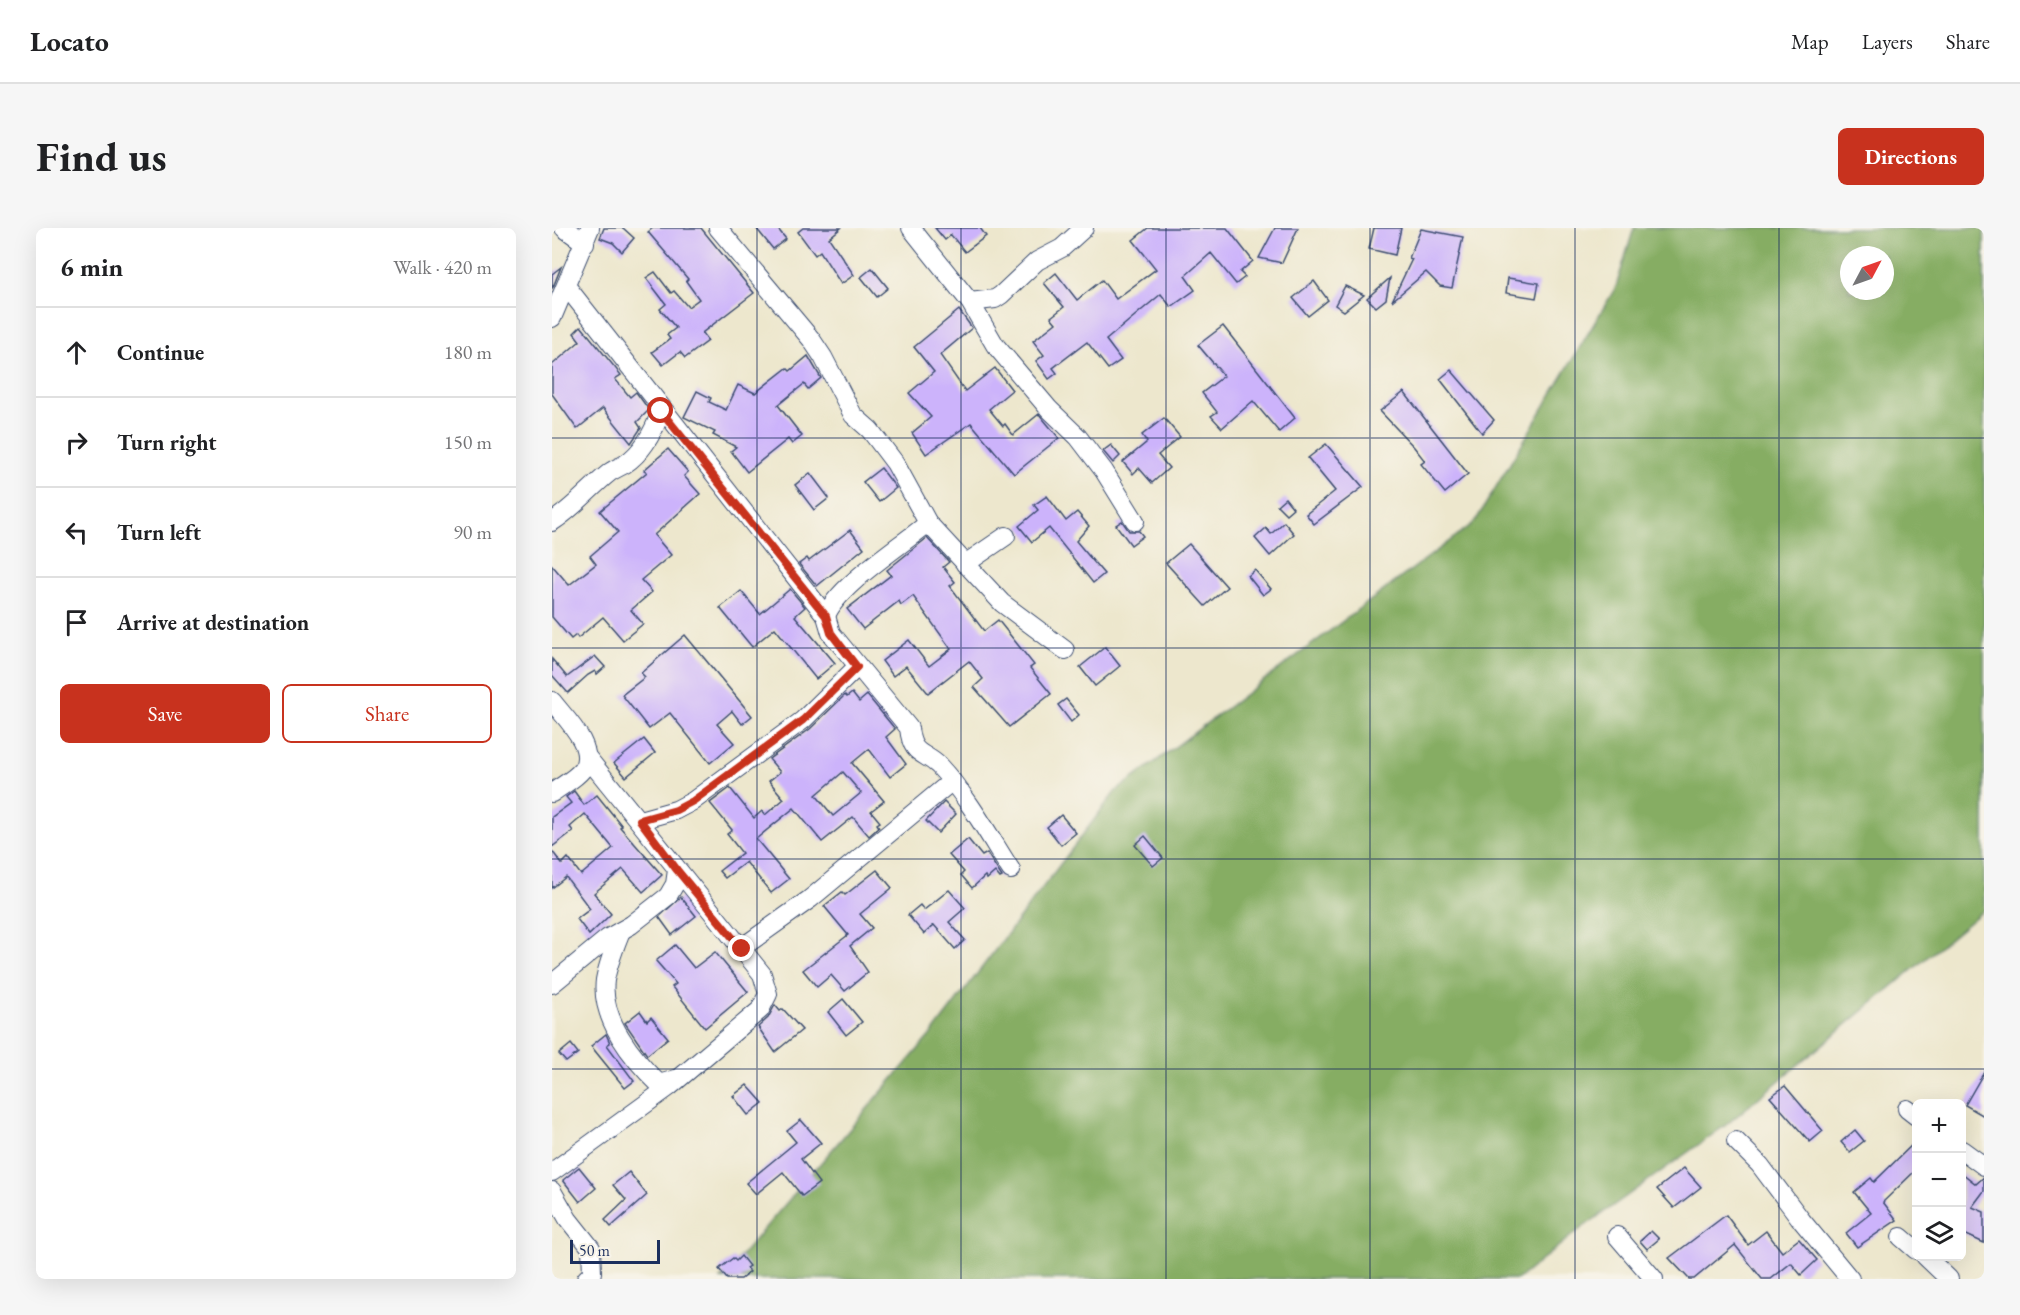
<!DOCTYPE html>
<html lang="en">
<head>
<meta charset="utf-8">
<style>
  body { margin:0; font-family:"EB Garamond",serif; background:#f6f6f6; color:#202124 }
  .controls { position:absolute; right:18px; bottom:18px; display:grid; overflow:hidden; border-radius:9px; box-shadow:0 6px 24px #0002 }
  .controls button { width:54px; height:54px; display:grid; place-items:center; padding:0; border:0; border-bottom:2px solid #e0e0e0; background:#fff; color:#202124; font:30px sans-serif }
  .compass { position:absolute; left:1288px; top:18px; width:54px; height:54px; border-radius:50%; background:#fff; box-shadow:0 6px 24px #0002; rotate:49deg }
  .scale { position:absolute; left:18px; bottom:15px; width:90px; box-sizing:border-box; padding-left:6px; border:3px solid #1b2f5e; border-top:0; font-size:16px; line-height:21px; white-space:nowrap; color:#1b2f5e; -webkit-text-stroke:4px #f7f3e8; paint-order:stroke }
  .stop { position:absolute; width:18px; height:18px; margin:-14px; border:4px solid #c8321e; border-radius:50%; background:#fff }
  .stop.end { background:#c8321e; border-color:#fff; box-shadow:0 2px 6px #0008 }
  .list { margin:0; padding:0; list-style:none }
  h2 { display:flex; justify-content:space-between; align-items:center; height:78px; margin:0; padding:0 24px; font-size:26px }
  h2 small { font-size:20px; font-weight:400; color:#757577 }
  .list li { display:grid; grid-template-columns:39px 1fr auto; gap:18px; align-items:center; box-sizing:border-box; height:90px; padding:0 24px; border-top:2px solid #e0e0e0 }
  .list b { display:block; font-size:22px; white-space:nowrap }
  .list em { font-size:20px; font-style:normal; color:#757577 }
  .actions { display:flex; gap:12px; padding:18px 24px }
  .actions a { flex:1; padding:14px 0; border:2px solid #c8321e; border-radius:9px; text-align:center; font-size:21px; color:#c8321e }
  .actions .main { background:#c8321e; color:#fff }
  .icon { flex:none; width:33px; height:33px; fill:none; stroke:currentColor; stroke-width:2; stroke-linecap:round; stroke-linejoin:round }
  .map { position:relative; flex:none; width:1432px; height:1051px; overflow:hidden; border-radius:9px }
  header { display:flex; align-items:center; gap:36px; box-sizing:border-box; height:84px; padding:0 30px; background:#fff; border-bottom:2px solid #e0e0e0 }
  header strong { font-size:28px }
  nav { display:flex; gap:33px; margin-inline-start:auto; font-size:21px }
  .intro { display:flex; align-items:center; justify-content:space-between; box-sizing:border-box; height:144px; padding:0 36px }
  h1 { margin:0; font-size:42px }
  .button { padding:15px 27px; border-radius:9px; background:#c8321e; color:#fff; font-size:21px; font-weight:700 }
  main { display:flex; gap:36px; padding:0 36px }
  aside { flex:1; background:#fff; border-radius:9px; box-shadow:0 6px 24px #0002 }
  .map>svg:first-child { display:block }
  .forest { fill:#86ad63; stroke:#506e60; stroke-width:1.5; fill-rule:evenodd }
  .building { fill:#ccb3fb; fill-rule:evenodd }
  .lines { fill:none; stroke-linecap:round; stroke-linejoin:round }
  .minor-casing { stroke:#3a4b6f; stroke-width:20 }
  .minor { stroke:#fff; stroke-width:18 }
  .route { stroke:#c8321e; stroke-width:8 }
  .grid { fill:none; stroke:#1b2f5e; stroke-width:1.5; stroke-opacity:0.55 }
</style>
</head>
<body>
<header>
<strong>Locato</strong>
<nav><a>Map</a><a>Layers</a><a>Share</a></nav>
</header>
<div class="intro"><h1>Find us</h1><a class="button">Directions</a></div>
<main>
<aside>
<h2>6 min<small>Walk · 420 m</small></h2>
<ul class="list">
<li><svg class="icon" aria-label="ahead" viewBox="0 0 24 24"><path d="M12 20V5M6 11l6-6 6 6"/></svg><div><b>Continue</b></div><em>180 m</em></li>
<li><svg class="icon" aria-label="right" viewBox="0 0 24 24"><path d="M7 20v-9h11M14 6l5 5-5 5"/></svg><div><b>Turn right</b></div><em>150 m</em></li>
<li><svg class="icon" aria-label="left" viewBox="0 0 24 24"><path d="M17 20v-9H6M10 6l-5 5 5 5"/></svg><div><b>Turn left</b></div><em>90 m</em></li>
<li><svg class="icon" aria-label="arrive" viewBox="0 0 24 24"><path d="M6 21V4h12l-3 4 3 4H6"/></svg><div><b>Arrive at destination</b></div></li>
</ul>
<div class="actions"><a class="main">Save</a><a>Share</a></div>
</aside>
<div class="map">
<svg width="1432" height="1051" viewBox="0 0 1432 1051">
  <rect width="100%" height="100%" fill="#f7f3e8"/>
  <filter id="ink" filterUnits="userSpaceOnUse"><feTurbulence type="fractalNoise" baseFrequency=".0167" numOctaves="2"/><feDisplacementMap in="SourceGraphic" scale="12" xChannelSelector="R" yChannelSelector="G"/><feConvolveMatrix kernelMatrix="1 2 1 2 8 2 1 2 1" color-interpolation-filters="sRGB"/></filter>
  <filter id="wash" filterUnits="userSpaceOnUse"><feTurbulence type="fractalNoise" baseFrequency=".008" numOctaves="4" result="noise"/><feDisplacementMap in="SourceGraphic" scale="24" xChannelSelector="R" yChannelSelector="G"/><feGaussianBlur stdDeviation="1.35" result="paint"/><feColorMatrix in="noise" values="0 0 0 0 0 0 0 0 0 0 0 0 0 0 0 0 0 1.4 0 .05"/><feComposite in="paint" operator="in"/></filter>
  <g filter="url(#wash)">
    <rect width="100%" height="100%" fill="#ede7cd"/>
    <path class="forest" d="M 1082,0 L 1432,0 L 1432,682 L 1174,897 L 1023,1005 L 966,1051 L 169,1051 L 381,804 L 563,564 L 923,294 L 1064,59 ZM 1297,27 L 1333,27 L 1333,63 L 1297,63 Z"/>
    <g id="blocks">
      <g class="building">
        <polygon points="52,0 71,0 82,10 70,24 61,15 48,10"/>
        <polygon points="101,0 149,0 202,65 150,105 156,113 133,130 128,124 111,137 100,124 118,111 115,107 124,100 108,81 114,76 94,50 103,44 119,65 122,63 136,79 147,71 134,53 136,51 96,4"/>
        <polygon points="204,0 225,0 234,11 221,21"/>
        <polygon points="251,0 289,0 277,10 302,47 289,56 268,23 263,27 246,4"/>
        <polygon points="383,0 428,0 434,8 413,24 399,7 393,12"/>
        <polygon points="596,0 675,0 701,33 688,44 693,49 684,56 659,25 633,48 643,62 619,79 609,66 554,112 569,132 556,141 535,114 501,140 505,145 497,151 484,133 492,127 481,113 504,95 499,89 512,79 492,55 504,45 525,72 550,52 564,71 604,41 581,12"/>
        <polygon points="723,0 746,0 730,35 707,30"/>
        <polygon points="822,0 849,0 843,27 817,21"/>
        <polygon points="869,1 911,9 900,60 888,58 874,44 840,73 860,31 857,30"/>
        <polygon points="9,39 1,59 0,60 0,46"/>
        <polygon points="320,40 336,60 325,69 309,49"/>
        <polygon points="838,50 834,71 824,79 815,70"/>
        <polygon points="956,50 987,55 984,70 954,65"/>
        <polygon points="762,53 776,72 756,88 741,70"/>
        <polygon points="793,58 812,67 792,83 783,77"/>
        <polygon points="407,82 420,100 388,127 413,163 443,140 460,162 437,181 451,198 453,196 461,207 487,186 507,210 462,246 419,195 374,226 360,205 379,189 357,165 382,144 362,119"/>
        <polygon points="29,98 69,147 63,151 78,169 84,164 97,182 85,194 89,200 79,215 51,180 25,201 0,166 0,137 28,113 22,105"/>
        <polygon points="671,98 743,190 727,204 701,173 670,200 659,188 665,184 650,165 672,148 646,117"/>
        <polygon points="256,128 269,150 256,161 252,156 226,177 250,208 240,216 236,211 195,244 179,223 184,219 161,207 163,204 132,189 145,163 159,170 157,174 174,182 186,157 203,165 235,140 238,143"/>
        <polygon points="899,142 942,192 930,205 888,151"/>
        <polygon points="852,164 916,246 893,265 869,236 873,233 862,219 828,183"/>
        <polygon points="612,190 628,209 606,227 617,240 600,255 587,240 581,246 571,234 595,214 590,207"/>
        <polygon points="774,216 811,259 762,296 754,286 783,263 756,230"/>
        <polygon points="559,217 568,228 561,235 551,223"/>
        <polygon points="116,221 136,244 132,248 148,266 102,307 119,327 89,352 100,364 79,382 91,396 71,412 51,389 26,410 24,407 19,411 0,389 0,337 17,357 44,336 38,328 66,304 48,283 95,244 92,242"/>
        <polygon points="329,240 344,260 327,274 311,254"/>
        <polygon points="258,245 277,270 262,282 243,257"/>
        <polygon points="495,268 514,293 525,284 537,298 524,313 552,346 541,355 497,300 480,314 467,298 486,282 482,277"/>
        <polygon points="733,270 741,280 734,286 725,277"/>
        <polygon points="570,293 577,303 587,303 591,308 579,317 564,297"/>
        <polygon points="732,294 742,306 718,328 703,310 714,300 719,306"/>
        <polygon points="298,302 312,320 265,358 247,336 255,330 257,333"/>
        <polygon points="375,310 397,334 391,339 403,354 398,358 432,403 446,392 482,437 478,440 499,466 457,499 422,459 431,451 417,433 376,465 354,438 341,448 330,433 357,412 377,438 399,421 361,368 349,377 347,373 311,401 295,381 339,347 335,342"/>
        <polygon points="637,316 675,359 653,378 614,335"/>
        <polygon points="703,342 719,361 711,367 696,348"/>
        <polygon points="238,361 253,379 243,388 283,435 264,451 223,400 200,419 168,380 189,363 208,386"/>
        <polygon points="133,407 200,488 190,496 180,483 165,496 182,515 158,535 118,485 97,501 70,467 93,449 89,445"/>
        <polygon points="553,419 568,438 543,458 528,439"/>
        <polygon points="43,428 53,439 45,446 43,443 36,447 16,465 0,447 0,431 15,449"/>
        <path d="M 300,465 L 307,474 L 315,467 L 343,501 L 334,509 L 354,536 L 338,549 L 317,521 L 300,535 L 332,573 L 319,583 L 328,594 L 325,596 L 327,599 L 317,608 L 301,589 L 270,614 L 242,580 L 204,611 L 237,651 L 219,665 L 194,634 L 173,650 L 167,643 L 190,625 L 175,606 L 180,602 L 158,575 L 178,560 L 202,590 L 210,583 L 213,587 L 232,571 L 217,553 L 228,544 L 217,531 L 258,501 L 293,467 L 295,469 ZM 291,544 L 309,565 L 281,588 L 264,567 Z"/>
        <polygon points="514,471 527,487 519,494 506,477"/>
        <polygon points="92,511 103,525 74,549 62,535"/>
        <polygon points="22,563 32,577 45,567 70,598 68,599 110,647 91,664 71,641 42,665 59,686 37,707 25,691 38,681 14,649 0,660 0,623 10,636 16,630 29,647 61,620 33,586 18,599 21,603 0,619 0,589 19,575 14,569"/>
        <polygon points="392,574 404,586 386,605 374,593"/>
        <polygon points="509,587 524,605 509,617 495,599"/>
        <polygon points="593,608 611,630 601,638 583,617"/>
        <polygon points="416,611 430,628 435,625 450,649 448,650 443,644 435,651 433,648 420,660 409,647 412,644 397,627"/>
        <polygon points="325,642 340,660 308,686 320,700 298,718 316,744 293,763 279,747 265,759 251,742 296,707 272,678 290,664 293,667"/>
        <polygon points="397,662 413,680 397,694 413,712 403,721 382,697 372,706 356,687 368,677 372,682"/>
        <polygon points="129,669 144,688 120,707 107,689"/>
        <polygon points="123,717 142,740 163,724 196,764 153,800 120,759 124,756 104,733"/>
        <polygon points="291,771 310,794 294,807 276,784"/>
        <polygon points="223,777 228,783 231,781 250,802 223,824 206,799 216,790"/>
        <polygon points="88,783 95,793 99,789 116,810 95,827 73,795"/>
        <polygon points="54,806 58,815 55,817 82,853 73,860 39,818"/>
        <polygon points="19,816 26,825 14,834 7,826"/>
        <polygon points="1432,844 1432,888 1413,877"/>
        <polygon points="195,857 211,875 196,887 181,868"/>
        <polygon points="1233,858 1271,903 1258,914 1218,869"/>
        <polygon points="249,892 269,915 249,931 267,955 250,968 231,944 204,966 194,955 244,914 235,903"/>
        <polygon points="1303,902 1312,913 1298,924 1289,914"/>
        <polygon points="1365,912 1365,941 1331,974 1345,992 1305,1019 1294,1005 1319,985 1302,964 1319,950 1322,954"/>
        <polygon points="27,939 44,960 28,974 11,952"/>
        <polygon points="1132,940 1149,959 1122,980 1105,961"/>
        <polygon points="77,944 95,967 59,999 53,992 74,972 61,957"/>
        <polygon points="1410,945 1424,956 1432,949 1432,963 1420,979 1432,984 1432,1015 1410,1005"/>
        <polygon points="1174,987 1196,1017 1214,1003 1230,1024 1247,1011 1265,1032 1249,1047 1239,1035 1219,1051 1210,1051 1183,1017 1142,1051 1137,1051 1117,1030"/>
        <polygon points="1099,1003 1107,1011 1095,1021 1088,1013"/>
        <polygon points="189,1028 197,1038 194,1040 198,1044 189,1051 175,1051 167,1041 181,1030 184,1033"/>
      </g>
    </g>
  </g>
  <g filter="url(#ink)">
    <use href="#blocks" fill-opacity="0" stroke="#3a4b6f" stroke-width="1.5"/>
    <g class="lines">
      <g class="minor-casing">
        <g id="minor">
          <polyline points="12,0 33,15"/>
          <path d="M 166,0 L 259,111 L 271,129 L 301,187 L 318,202 L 343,235 L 376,295 C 349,318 285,358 274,388"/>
          <polyline points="359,0 418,74 443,117 497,181 526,209 552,243 583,293"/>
          <path d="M 15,59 L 274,388 L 279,405 L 357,500 C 360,529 372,523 387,538 C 416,569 436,606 459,642"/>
          <polyline points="418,74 443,71 449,67 485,33 510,20 532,0"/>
          <polyline points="0,90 38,0"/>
          <path d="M 0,294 C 22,280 37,261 57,245 C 62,241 68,239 73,236 C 91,224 102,203 109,183"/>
          <polyline points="376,295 450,375 513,422"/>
          <polyline points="413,336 454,308"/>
          <path d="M 0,473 C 12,489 46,520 30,542 C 23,551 9,558 0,565"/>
          <polyline points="88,592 124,582 141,573 251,492 305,439"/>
          <path d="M 69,703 C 64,715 55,740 53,752 C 48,791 81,831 107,856 L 124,851"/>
          <polyline points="195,716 258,671 400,553"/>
          <polyline points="0,756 56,710 79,697 116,668 123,656 125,642"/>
          <polyline points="1355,881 1364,888"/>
          <polyline points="1184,913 1208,937 1250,993 1298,1051"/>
          <polyline points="1410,922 1432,938"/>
          <polyline points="0,944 117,859 208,782 216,766 210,746 35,529"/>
          <polyline points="0,963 16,991 39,1020 40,1045 34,1051"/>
          <polyline points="1065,1008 1102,1051"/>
          <polyline points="1349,1009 1364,1022"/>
          <polyline points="1373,1028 1397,1051"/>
        </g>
      </g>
      <use href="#minor" class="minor"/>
    </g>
  </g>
  <g class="lines" filter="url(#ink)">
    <polyline class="route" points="109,183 274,388 279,405 305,439 251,492 141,573 124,582 88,592 125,642 190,721"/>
  </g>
  <path class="grid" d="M 205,0 L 205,1051M 409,0 L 409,1051M 614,0 L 614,1051M 818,0 L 818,1051M 1023,0 L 1023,1051M 1227,0 L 1227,1051M 0,210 L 1432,210M 0,420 L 1432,420M 0,631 L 1432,631M 0,841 L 1432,841"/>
</svg>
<div class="controls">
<button>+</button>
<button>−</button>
<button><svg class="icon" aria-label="layers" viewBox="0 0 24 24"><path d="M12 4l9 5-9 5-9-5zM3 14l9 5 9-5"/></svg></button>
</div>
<svg class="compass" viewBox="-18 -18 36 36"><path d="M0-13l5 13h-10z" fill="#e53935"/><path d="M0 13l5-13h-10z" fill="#757577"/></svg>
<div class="scale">50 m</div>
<div class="stop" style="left:109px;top:183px"></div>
<div class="stop end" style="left:190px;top:721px"></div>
</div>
</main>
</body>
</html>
